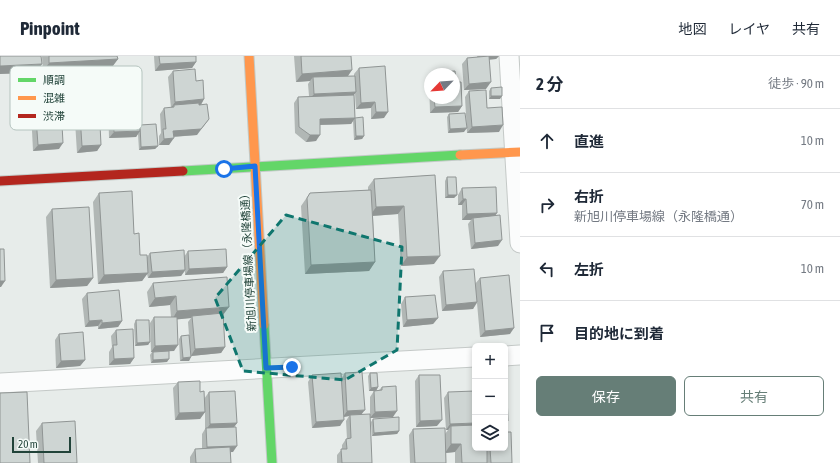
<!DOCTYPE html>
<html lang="ja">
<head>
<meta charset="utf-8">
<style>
  body { margin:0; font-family:"Asap Condensed","Noto Sans JP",sans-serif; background:#f6f6f7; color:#1f2937 }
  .controls { position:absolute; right:12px; bottom:12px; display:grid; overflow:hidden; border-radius:6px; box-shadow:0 2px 6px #0003 }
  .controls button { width:36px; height:36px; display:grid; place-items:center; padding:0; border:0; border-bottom:1px solid #e0e1e3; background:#fff; color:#1f2937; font:20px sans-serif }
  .compass { position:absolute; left:424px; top:12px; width:36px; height:36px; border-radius:50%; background:#fff; box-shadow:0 2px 6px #0003; rotate:245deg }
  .scale { position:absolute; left:12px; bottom:10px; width:59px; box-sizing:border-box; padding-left:4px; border:2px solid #214339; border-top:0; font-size:11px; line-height:14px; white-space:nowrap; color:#214339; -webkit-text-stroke:3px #f5fbf8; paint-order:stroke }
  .stop { position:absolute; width:12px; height:12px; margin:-9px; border:3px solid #1a73e8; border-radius:50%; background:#fff }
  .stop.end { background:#1a73e8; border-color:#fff; box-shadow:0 1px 4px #0008 }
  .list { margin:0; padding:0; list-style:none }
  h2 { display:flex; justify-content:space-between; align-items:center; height:52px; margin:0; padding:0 16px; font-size:17px }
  h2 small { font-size:13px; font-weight:400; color:#747a83 }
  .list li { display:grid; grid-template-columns:26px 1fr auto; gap:12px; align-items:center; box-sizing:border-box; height:64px; padding:0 16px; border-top:1px solid #e0e1e3 }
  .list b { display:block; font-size:15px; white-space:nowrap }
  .list p { margin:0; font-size:13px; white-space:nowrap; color:#747a83 }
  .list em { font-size:13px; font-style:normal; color:#747a83 }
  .actions { display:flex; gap:8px; padding:12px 16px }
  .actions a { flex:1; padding:9px 0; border:1px solid #667e77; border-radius:6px; text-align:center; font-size:14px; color:#667e77 }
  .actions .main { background:#667e77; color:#fff }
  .icon { flex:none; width:22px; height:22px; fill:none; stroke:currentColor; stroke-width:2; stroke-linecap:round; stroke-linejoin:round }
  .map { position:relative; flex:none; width:520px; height:407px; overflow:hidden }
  header { display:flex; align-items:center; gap:24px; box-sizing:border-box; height:56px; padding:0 20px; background:#fff; border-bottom:1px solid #e0e1e3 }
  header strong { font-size:19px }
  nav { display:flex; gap:22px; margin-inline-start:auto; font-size:14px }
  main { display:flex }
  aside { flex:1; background:#fff }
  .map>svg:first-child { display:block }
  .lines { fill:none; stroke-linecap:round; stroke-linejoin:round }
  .street-casing { stroke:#c4c9c7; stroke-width:21 }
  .fast-casing { stroke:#c2cac7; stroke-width:11 }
  .slow-casing { stroke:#c2cac7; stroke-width:11 }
  .jam-casing { stroke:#c2cac7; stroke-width:11 }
  .street { stroke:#fbfcfc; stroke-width:19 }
  .fast { stroke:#63d668; stroke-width:9 }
  .slow { stroke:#ff974d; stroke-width:9 }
  .jam { stroke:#b3261e; stroke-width:9 }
  .wall { fill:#b1b7b5 }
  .shaded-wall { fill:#909594 }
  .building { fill:#ced5d3; stroke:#909594 }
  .route { stroke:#1a73e8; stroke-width:5 }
  .marked { fill:#0f766e; fill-opacity:0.2; stroke:#0f766e; stroke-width:3; stroke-dasharray:8 5; stroke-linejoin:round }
  .labels { text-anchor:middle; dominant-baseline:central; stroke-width:4; stroke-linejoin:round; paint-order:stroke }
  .street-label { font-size:11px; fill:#214339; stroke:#f5fbf8 }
  .key { fill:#f5fbf8; stroke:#b5c4bf; stroke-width:1 }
  .key-label { font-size:11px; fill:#214339 }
</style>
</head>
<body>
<header>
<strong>Pinpoint</strong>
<nav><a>地図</a><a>レイヤ</a><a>共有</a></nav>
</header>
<main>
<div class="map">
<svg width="520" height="407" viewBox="0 0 520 407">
  <rect width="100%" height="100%" fill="#e7ecea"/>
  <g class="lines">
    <g class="street-casing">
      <g id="street">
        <polyline points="509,0 520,187"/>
        <polyline points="505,300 520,299"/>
        <polyline points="0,327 475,301"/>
      </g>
    </g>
    <g class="fast-casing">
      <g id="fast">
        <polyline points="183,115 460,99"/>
        <polyline points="264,269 272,407"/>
      </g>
    </g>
    <g class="slow-casing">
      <g id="slow">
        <polyline points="249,0 264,269"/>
        <polyline points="460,99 520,96"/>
      </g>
    </g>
    <g class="jam-casing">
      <polyline id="jam" points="0,125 183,115"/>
    </g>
    <use href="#street" class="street"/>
    <use href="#fast" class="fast"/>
    <use href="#slow" class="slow"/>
    <use href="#jam" class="jam"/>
  </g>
  <g class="wall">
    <polygon points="42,0 117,0 118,3 112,11 43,15"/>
    <polygon points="154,0 196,0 196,6 192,12 155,15"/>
    <polygon points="294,0 351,0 348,20 354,20 354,18 359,12 384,62 371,63 371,52 356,53 355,37 354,39 355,62 364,80 362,83 354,84 353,65 351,68 320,69 316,85 306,86 295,77 294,47 298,41 309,40 308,28 310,25 296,26"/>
    <polygon points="477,0 499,0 496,3 489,4 486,33 464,34 462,8 467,2 477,1"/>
    <polygon points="173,15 196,25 204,43 201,49 197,79 173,81 169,89 159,89 159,80 161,77 160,58 164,52 171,52 168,21"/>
    <polygon points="455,15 456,26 461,26 462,50 458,56 430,57 429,22 430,20 430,42 454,42 454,18 431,18 433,16"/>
    <polygon points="46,19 68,35 66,38 45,40 44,23"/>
    <polygon points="491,32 500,43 489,43 489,35"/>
    <polygon points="469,35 487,52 499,76 467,77 465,41"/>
    <polygon points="74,38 88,49 101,89 97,95 77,97 75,65 72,65 72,56 73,53 72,54 72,41"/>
    <polygon points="112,41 140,70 158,90 155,93 139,94 138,78 136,81 109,82 108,47"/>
    <polygon points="35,48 59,93 33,95 31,54"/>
    <polygon points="449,58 464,76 448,77 447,61"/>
    <polygon points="435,119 434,208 401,210 398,158 373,160 375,206 369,215 305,218 301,150 310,137 368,134 368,131 374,123"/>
    <polygon points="447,121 457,139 454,142 445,142 445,125"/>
    <polygon points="462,132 495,159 498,190 471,193 468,168 471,164 462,164 462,149 458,149 458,139"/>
    <polygon points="99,137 134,178 140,199 147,201 150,197 184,201 188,195 227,211 223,217 185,219 185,215 181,220 148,222 147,218 142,225 98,228 93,146"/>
    <polygon points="52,153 93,222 87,230 50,232 46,161"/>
    <polygon points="443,215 475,228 480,222 510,278 480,281 477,247 473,253 442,255 439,221"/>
    <polygon points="153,227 223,260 225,291 221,297 191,300 189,305 180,305 179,283 181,280 189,279 188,266 191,262 177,263 174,295 169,295 167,306 151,307 150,299 152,296 151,296 150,267 154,261 171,261 170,249 149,251 147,236"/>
    <polygon points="87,237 122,265 118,271 98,273 98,270 85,271 82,243"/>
    <polygon points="405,241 438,262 433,268 403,271 401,248"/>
    <polygon points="136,264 150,286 148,289 135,290 134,268"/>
    <polygon points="116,274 134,302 130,308 109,309 109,296 112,291 111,280"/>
    <polygon points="59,278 85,304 80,310 56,312 55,284"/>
    <polygon points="345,317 362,358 372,407 337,407 337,399 342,393 342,389 346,383 347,383 346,365 349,360 344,361 340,370 312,372 308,326 312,319 341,323"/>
    <polygon points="370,317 378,331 376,335 369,335 368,320"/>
    <polygon points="419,319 437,370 416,371 415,325"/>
    <polygon points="178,326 200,336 204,343 209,336 237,367 234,371 233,396 231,396 231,407 190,407 190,401 195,393 202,393 202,378 205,373 205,356 200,363 175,364 173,332"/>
    <polygon points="382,331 393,361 370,362 370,341 374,335 379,334"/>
    <polygon points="448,336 475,392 505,392 507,376 512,407 455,407 455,396 446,397 446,407 410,407 409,379 413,373 445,378 448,374 446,374 444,342"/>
    <polygon points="373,363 399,375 397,378 372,380 371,366"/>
    <polygon points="42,367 77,407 38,407 36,375"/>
  </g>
  <g class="shaded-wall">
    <polygon points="499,0 496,3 477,4 479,1"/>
    <polygon points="118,3 112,11 43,15 49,7"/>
    <polygon points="196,6 192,12 155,15 160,8"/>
    <polygon points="42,8 36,17 0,18 0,10"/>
    <polygon points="352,14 346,23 313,21 310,25 296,26 302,18"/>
    <polygon points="491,26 486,33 464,34 469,28"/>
    <polygon points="68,35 66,38 45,40 47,37"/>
    <polygon points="356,36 352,42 309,44 314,38"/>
    <polygon points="491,40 502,40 500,43 489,43"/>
    <polygon points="204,43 200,50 174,49 172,52 171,52 175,46"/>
    <polygon points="375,46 371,52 356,53 361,47"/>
    <polygon points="462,50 458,56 430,57 435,51"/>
    <polygon points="376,56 388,56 384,62 371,63"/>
    <polygon points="76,59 80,59 75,65 72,65"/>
    <polygon points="355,62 351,68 316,69 320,63"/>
    <polygon points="209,63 197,79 169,81 173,75"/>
    <polygon points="503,69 499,76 467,77 472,71"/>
    <polygon points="467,72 464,76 448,77 450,73"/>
    <polygon points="140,75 136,81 109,82 114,76"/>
    <polygon points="310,79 320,79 316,85 306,86"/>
    <polygon points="356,80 364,80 362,83 354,84"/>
    <polygon points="174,82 169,89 159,89 164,83"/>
    <polygon points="63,87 59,93 33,95 38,89"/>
    <polygon points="101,89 97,95 77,97 82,90"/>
    <polygon points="158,90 155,93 139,94 141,91"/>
    <polygon points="448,139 457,139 454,142 445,142"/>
    <polygon points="463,143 466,143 462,149 458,149"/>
    <polygon points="404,150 398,158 370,160 376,151"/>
    <polygon points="497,157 493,163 473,162 471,164 462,164 467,158"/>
    <polygon points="502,184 498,190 471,193 475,187"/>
    <polygon points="440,200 434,208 401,210 407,201"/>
    <polygon points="375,206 369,215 305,218 311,209"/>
    <polygon points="227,211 223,217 185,219 189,213"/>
    <polygon points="185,214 181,220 148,222 152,216"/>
    <polygon points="148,217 142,225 98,228 104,219"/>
    <polygon points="93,222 87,230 50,232 56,224"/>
    <polygon points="0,225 5,225 1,231 0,231"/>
    <polygon points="176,240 170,249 149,251 155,242"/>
    <polygon points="477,246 473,253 442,255 446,249"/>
    <polygon points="229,251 223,259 192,260 191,262 172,264 177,255"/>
    <polygon points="438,262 433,268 403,271 407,264"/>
    <polygon points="102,264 98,270 85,271 89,265"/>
    <polygon points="122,265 118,271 98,273 102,267"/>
    <polygon points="514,272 510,278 480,281 485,275"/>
    <polygon points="150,286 148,289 135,290 137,287"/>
    <polygon points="178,289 174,295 151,296 155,290"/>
    <polygon points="225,291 221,297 191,300 195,293"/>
    <polygon points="191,301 189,305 180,305 183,302"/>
    <polygon points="134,302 130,308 109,309 114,303"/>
    <polygon points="169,303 167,306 151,307 153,304"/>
    <polygon points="85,304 80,310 56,312 61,305"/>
    <polygon points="378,331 376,335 369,335 371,332"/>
    <polygon points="365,354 360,360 350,359 349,360 343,361 347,355"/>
    <polygon points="397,355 393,361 370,362 375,356"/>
    <polygon points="205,356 200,363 175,364 179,357"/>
    <polygon points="344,364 340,370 312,372 316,366"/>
    <polygon points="442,364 437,370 416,371 420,365"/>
    <polygon points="508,365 505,370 505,366"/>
    <polygon points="237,367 232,374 206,374 210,368"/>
    <polygon points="475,367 475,373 451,370 448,374 446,374 450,368"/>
    <polygon points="399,375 397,378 372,380 374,377"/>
    <polygon points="451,388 461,388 455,396 445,397"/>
    <polygon points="237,390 233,396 202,397 207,391"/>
  </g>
  <g class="building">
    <polygon points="0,0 41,0 42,8 0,10"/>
    <polygon points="49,0 117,0 118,3 49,7"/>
    <polygon points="159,0 196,0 196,6 160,8"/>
    <polygon points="301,0 351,0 352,14 302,18"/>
    <polygon points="479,0 498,0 479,1"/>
    <polygon points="489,0 491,26 469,28 467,2"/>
    <polygon points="385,10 388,56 376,56 375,46 361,47 359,12"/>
    <polygon points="195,13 196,25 203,24 204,43 175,46 173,15"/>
    <polygon points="455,15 456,26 461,26 462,50 435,51 434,42 454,42 454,18 433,18 433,16"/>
    <polygon points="355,20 356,36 314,38 313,21"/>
    <polygon points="502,31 502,40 491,40 491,32"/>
    <polygon points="486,34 487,52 502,51 503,69 472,71 469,35"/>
    <polygon points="354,39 355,62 320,63 320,79 310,79 299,71 298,41"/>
    <polygon points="138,40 140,75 114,76 112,41"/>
    <polygon points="53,47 53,50 61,50 63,87 38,89 35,48"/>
    <polygon points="199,47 199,49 207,48 209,63 201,73 173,75 174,82 164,83 163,73 166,73 164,52 174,51 174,49"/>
    <polygon points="99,48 101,89 82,90 80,59 76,59 76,50"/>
    <polygon points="465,57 467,72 450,73 449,58"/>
    <polygon points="363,61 364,80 356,80 355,62"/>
    <polygon points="156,68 158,90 141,91 140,69"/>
    <polygon points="435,119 440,200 407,201 404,150 376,151 374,123"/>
    <polygon points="447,121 456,121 457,139 448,139"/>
    <polygon points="496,131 497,157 467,158 466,143 463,143 462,132"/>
    <polygon points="371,134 375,206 311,209 307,142 310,137"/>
    <polygon points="132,135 134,178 139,177 140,199 147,199 148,217 104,219 99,137"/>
    <polygon points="89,151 93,222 56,224 52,153"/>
    <polygon points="500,159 502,184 475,187 473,162"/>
    <polygon points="0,193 4,193 5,225 0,225"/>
    <polygon points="226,193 227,211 189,213 188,195"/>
    <polygon points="184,194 185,214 152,216 150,197"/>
    <polygon points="474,213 477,246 446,249 443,215"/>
    <polygon points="509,219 514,272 485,275 480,222"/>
    <polygon points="227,221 229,251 177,255 176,240 155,242 153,227"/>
    <polygon points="119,234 122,265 102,267 102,264 89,265 87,237"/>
    <polygon points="435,239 438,262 407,264 405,241"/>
    <polygon points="223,257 225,291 195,293 192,260"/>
    <polygon points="154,261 177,261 178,289 155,290"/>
    <polygon points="136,264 149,264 150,286 137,287"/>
    <polygon points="133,273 134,302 114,303 113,289 117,289 116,274"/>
    <polygon points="83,276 85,304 61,305 59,278"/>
    <polygon points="189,279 191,301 183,302 181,280"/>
    <polygon points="169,295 169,303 153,304 153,296"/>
    <polygon points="505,312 506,312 508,365 505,366"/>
    <polygon points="362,316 365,354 347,355 345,317"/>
    <polygon points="341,317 344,364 316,366 312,319"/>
    <polygon points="370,317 377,317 378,331 371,332"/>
    <polygon points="419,319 440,319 442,364 420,365"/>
    <polygon points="200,325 200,336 204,335 205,356 179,357 178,326"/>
    <polygon points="396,330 397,355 375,356 374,335 382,334 382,331"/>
    <polygon points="235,335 237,367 210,368 209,336"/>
    <polygon points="475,335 475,367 450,368 448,336"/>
    <polygon points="27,336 30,407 0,407 0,337"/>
    <polygon points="370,358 372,407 342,407 341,393 347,393 346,383 351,382 350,359"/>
    <polygon points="399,361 399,375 374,377 373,363"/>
    <polygon points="75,365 77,407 44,407 42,367"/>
    <polygon points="475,369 475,392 487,392 487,407 462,407 461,388 451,388 451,370"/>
    <polygon points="505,370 507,370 507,376 511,376 512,407 491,407 490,392 505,392"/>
    <polygon points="236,371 237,390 207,391 206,372"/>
    <polygon points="445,372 446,407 415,407 413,373"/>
    <polygon points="230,391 231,407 196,407 195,393"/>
  </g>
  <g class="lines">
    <polyline class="route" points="224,113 255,110 266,312 292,311"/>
  </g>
  <path class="marked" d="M 286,159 L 402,191 L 397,294 L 345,324 L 243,315 L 215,242 Z"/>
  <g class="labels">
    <g class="street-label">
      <text transform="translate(248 204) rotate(-93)">新旭川停車場線（永隆橋通）</text>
    </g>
  </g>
  <rect x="10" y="10" width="132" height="64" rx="6" class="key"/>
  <rect x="18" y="22" width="18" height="4" fill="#63d668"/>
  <rect x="18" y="40" width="18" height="4" fill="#ff974d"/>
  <rect x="18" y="58" width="18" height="4" fill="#b3261e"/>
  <g class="key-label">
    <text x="43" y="28">順調</text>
    <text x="43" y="46">混雑</text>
    <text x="43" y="64">渋滞</text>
  </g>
</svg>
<div class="controls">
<button>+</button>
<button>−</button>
<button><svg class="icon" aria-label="layers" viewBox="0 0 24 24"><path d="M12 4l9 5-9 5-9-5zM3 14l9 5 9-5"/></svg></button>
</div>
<svg class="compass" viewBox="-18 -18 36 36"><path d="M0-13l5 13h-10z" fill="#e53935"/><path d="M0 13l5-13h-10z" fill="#747a83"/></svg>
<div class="scale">20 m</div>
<div class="stop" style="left:224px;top:113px"></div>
<div class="stop end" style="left:292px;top:311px"></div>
</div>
<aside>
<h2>2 分<small>徒歩 · 90 m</small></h2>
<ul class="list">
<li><svg class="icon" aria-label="ahead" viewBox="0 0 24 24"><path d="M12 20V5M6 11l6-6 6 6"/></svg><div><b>直進</b></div><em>10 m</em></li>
<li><svg class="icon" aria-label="right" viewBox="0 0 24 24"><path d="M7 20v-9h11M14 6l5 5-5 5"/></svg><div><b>右折</b><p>新旭川停車場線（永隆橋通）</p></div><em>70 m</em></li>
<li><svg class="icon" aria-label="left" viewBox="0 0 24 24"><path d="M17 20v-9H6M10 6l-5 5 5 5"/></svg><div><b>左折</b></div><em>10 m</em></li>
<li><svg class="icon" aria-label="arrive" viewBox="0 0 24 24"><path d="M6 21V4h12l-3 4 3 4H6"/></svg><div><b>目的地に到着</b></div></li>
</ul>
<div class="actions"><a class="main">保存</a><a>共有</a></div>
</aside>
</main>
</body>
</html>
